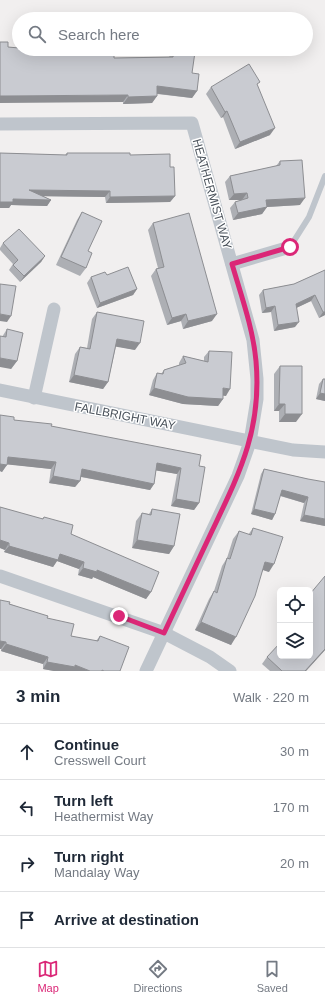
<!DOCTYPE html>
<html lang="en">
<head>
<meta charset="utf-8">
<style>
  body { margin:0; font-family:Helvetica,sans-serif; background:#f2f2f3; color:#1f2937 }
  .controls { position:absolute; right:12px; bottom:12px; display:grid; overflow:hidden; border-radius:6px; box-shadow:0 4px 16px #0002 }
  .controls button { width:36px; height:36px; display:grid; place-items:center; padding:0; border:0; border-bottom:1px solid #e0e1e3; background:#fff; color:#1f2937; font:20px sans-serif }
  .stop { position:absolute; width:12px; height:12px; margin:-9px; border:3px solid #db2777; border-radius:50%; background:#fff }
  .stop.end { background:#db2777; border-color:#fff; box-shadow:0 1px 4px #0008 }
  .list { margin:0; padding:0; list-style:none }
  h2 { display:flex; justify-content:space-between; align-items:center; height:52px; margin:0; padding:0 16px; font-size:17px }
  h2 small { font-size:13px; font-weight:400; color:#747a83 }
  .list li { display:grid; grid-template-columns:26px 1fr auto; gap:12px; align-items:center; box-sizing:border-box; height:56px; padding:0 16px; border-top:1px solid #e0e1e3 }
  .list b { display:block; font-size:15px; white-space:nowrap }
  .list p { margin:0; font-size:13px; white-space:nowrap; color:#747a83 }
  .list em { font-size:13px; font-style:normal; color:#747a83 }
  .icon { flex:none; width:22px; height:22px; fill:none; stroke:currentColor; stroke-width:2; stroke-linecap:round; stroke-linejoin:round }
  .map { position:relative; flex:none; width:325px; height:671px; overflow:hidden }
  .search { position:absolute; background:#fff; box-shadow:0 4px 16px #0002; left:12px; right:12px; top:12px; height:44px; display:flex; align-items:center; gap:10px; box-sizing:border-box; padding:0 14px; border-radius:22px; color:#747a83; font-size:15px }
  .sheet { height:276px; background:#fff }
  nav { display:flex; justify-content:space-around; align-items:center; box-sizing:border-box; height:56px; border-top:1px solid #e0e1e3; background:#fff; font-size:11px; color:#747a83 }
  nav a { display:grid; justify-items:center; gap:2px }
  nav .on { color:#db2777 }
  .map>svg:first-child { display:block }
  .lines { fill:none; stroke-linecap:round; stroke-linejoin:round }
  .service { stroke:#bfc5cc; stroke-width:6 }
  .minor { stroke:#bfc5cc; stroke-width:13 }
  .wall { fill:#adafb4 }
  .shaded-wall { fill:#8d8e92 }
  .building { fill:#c9cbd1; stroke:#8d8e92 }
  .route { stroke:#db2777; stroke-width:5 }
  .labels { text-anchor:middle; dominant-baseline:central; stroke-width:3; stroke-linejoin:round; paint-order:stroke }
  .street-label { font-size:12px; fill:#49515a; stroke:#fff }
</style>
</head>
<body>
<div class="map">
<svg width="325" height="671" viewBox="0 0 325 671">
  <rect width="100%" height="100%" fill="#f1efef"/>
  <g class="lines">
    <polyline class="service" points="290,247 309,217 325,176"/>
    <g class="minor">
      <polyline points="0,124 192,123 253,340 257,379 257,399 250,442 238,476 146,671"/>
      <polyline points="232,264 290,247"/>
      <polyline points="0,390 293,450 325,452"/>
      <polyline points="34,398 54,309"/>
      <polyline points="0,576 164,633 210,657 230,671"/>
    </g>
  </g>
  <g class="wall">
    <polygon points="8,47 114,58 169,57 174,49 192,73 197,91 192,98 157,94 157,96 152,103 123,104 123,102"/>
    <polygon points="257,85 270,135 235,149 223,117 221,118 206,94 211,87"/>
    <polygon points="0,153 65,155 67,153 130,155 170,167 175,196 170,202 106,203 105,197 43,196 51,200 47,206 11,205 9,208 0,208"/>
    <polygon points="280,161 300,205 267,207 262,214 233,220 230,208 235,202 241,200 229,200 225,182 230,176 276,166"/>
    <polygon points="82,212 88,251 86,268 80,276 56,265 77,220"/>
    <polygon points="153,223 212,321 183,329 181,321 167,325 151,276 156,269 158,268 148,230"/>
    <polygon points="3,243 45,256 41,262 20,282 9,270 13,264 0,250 0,248"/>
    <polygon points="325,270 325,315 319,318 311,301 296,308 295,327 274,331 271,312 262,313 259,295 263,290 294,284"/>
    <polygon points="107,275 137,289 133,295 97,308 87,283 91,277"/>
    <polygon points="97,312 135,350 116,346 108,382 103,389 69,382 75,354 80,347 87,348 92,319"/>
    <polygon points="7,329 17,361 11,369 2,337"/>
    <polygon points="209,351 226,396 223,395 223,399 218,406 183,404 149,395 153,380 157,373 161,374 164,370 179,365 179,363 183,356 204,361 204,357"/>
    <polygon points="280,366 296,422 279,422 279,411 274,411 274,374"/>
    <polygon points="323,379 325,379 325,401 316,399 319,384"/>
    <polygon points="0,415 14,420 51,426 199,466 199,503 194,510 171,506 177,474 156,470 154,484 150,490 81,477 80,481 75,487 49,483 51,469 7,464 2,472 0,471"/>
    <polygon points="264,469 308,479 325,526 300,521 304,503 280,496 275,514 272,520 251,514 261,474"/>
    <polygon points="0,507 42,519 44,517 71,534 151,592 146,599 93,577 92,579 78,575 79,569 57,561 53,567 4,552 5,550 0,548"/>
    <polygon points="152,509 174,546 169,554 132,548 136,521 142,513 149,514"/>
    <polygon points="253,528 269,572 263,570 231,645 195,630 209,599 214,591 222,566 227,558 233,539 239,531 248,535"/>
    <polygon points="0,600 47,618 71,636 96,641 100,636 120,671 54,671 43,669 43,664 1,651 1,649 0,649"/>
    <polygon points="325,650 306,671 270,671 262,664 267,657"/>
  </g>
  <g class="shaded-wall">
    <polygon points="157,86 197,91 192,98 152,93"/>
    <polygon points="128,95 123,102 0,103 0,96"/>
    <polygon points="157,96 152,103 123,104 128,97"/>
    <polygon points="227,111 223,117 221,118 225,112"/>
    <polygon points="275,128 270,135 235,149 240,142"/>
    <polygon points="29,190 110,191 105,197 25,196"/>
    <polygon points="247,193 242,200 229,200 234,194"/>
    <polygon points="175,196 170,202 106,203 110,197"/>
    <polygon points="305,198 300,205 267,207 262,214 233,220 238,213 266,200"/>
    <polygon points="13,199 51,200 47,206 11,205 9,208 0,208 0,202"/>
    <polygon points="45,256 41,262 20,282 24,276"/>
    <polygon points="137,289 133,295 97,308 100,303"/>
    <polygon points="315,295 311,301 292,310 296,304"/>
    <polygon points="275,306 271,312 262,313 266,308"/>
    <polygon points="323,312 325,312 325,315 319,318"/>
    <polygon points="0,314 11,316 7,322 0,321"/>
    <polygon points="186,314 181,321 167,325 172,318"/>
    <polygon points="217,314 212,321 183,329 188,321"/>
    <polygon points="299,322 295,327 274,331 278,325"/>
    <polygon points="117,339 140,343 135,350 112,346"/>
    <polygon points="0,358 17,361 11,369 0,367"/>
    <polygon points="74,375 108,382 103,389 69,382"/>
    <polygon points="154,388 223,399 218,406 183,404 149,395"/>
    <polygon points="223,388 230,389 226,396 218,395"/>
    <polygon points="320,393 325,394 325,401 316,399"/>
    <polygon points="279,404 285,404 279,411 274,411"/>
    <polygon points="285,414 302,414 296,422 279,422"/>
    <polygon points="8,457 56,462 51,469 3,464"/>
    <polygon points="157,463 181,468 177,474 153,470"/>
    <polygon points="0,464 7,465 2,472 0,471"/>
    <polygon points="82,469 154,484 150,490 77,476"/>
    <polygon points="53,476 80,481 75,487 49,483"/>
    <polygon points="282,490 308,497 304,503 278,495"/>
    <polygon points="176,499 199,503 194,510 171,506"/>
    <polygon points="254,509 275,514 272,520 251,514"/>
    <polygon points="304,515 325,519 325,526 300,521"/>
    <polygon points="0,540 9,543 5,550 0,548"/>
    <polygon points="137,540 174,546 169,554 132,548"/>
    <polygon points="9,546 60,554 84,562 79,569 57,561 53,567 4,552"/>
    <polygon points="265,562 274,564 269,572 260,569"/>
    <polygon points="83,568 97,570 151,592 146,599 93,577 92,579 78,575"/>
    <polygon points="201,622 236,637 231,645 195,630"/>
    <polygon points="0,641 6,642 1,649 0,649"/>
    <polygon points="6,644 48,657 43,664 1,651"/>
    <polygon points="325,649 325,650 306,671 305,671"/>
    <polygon points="47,662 75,665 90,671 54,671 43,669"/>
  </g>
  <g class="building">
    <polygon points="0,42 8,42 8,47 19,48 19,49 114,49 114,58 173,57 174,49 195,52 192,73 199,74 197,91 157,86 157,96 128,97 128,95 0,96"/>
    <polygon points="249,64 260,82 257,84 275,128 240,142 227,111 225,112 211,87"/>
    <polygon points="0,153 67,155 67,153 130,153 130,155 170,154 170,167 174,167 175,196 110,197 110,191 29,190 51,200 13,199 13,202 0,202"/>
    <polygon points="302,160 305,198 266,200 267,207 238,213 235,202 248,198 247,193 234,194 230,176 280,165 280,161"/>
    <polygon points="82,212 102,221 88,251 92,253 86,268 61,257"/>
    <polygon points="189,213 217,314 188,321 186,314 172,318 156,269 164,267 153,223"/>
    <polygon points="19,229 45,256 24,276 13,265 18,260 3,243"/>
    <polygon points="128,267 137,289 100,303 91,277 105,272 107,275"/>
    <polygon points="325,270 325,312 323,312 315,295 296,304 299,322 278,325 275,306 266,308 263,290 294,284"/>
    <polygon points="0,284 16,286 11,316 0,314"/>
    <polygon points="97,312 144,321 140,343 117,339 108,382 74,375 80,347 90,349"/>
    <polygon points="7,329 23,333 17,361 0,358 0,336 6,337"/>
    <polygon points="209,351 232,352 230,389 223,388 223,399 188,397 154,388 157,373 163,374 164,370 186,363 183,356 208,362"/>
    <polygon points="280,366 302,366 302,414 285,414 285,404 279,404"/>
    <polygon points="323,379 325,379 325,394 320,393"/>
    <polygon points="0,415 14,417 14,420 52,424 51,426 201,455 199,466 205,467 199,503 176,499 181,468 157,463 154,484 82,469 80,481 53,476 56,462 8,457 7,465 0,464"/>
    <polygon points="264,469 308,479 325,482 325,519 304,515 308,497 282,490 275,514 254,509"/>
    <polygon points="0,507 43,519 44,517 73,525 71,534 159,572 151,592 97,570 97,572 83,568 84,562 60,554 58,560 9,546 9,543 0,540"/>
    <polygon points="152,509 180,514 174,546 137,540 142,513 151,515"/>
    <polygon points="253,528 283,537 274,564 265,562 255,596 236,637 201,622 214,591 217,593 227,558 230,559 239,531 251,535"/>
    <polygon points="325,576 325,649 305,671 282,671 267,657 280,643 280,656 310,656 310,594"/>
    <polygon points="0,600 10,602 9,604 48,616 47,618 74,624 71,636 98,641 100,636 129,647 120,671 104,671 102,670 102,671 90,671 75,665 75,667 47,662 48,657 6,644 6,642 0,641"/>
  </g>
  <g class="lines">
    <path class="route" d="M 119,616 L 164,633 C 180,599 196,565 212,531 C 240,472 262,429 256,361 C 253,328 241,295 232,264 L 290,247"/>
  </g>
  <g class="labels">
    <g class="street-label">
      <text transform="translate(212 194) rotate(74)">HEATHERMIST WAY</text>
      <text transform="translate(125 416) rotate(11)">FALLBRIGHT WAY</text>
    </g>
  </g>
</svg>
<div class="controls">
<button><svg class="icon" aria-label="locate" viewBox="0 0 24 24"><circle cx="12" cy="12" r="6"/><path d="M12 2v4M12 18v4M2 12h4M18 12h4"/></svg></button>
<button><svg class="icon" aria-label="layers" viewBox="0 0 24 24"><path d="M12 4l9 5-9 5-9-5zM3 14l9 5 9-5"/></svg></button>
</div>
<div class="stop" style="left:290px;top:247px"></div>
<div class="stop end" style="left:119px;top:616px"></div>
<div class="search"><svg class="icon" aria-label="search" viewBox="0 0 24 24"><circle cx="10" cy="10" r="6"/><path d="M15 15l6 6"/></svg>Search here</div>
</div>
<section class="sheet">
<h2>3 min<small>Walk · 220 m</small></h2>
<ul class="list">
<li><svg class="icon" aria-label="ahead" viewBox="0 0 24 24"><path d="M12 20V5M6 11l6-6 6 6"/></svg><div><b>Continue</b><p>Cresswell Court</p></div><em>30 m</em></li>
<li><svg class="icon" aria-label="left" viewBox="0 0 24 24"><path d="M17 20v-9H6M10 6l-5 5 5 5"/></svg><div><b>Turn left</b><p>Heathermist Way</p></div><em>170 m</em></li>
<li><svg class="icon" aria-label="right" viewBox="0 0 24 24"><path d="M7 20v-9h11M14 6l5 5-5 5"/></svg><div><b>Turn right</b><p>Mandalay Way</p></div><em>20 m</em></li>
<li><svg class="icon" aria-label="arrive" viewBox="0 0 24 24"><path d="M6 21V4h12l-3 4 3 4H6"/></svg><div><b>Arrive at destination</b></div></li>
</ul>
</section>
<nav>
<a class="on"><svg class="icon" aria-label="map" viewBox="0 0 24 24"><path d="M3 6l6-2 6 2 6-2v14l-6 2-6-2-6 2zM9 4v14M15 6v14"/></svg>Map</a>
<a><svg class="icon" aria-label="directions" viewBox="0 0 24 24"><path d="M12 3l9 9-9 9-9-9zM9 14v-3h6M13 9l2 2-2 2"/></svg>Directions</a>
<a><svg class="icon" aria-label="saved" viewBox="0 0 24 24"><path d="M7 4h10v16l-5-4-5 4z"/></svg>Saved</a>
</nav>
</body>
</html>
